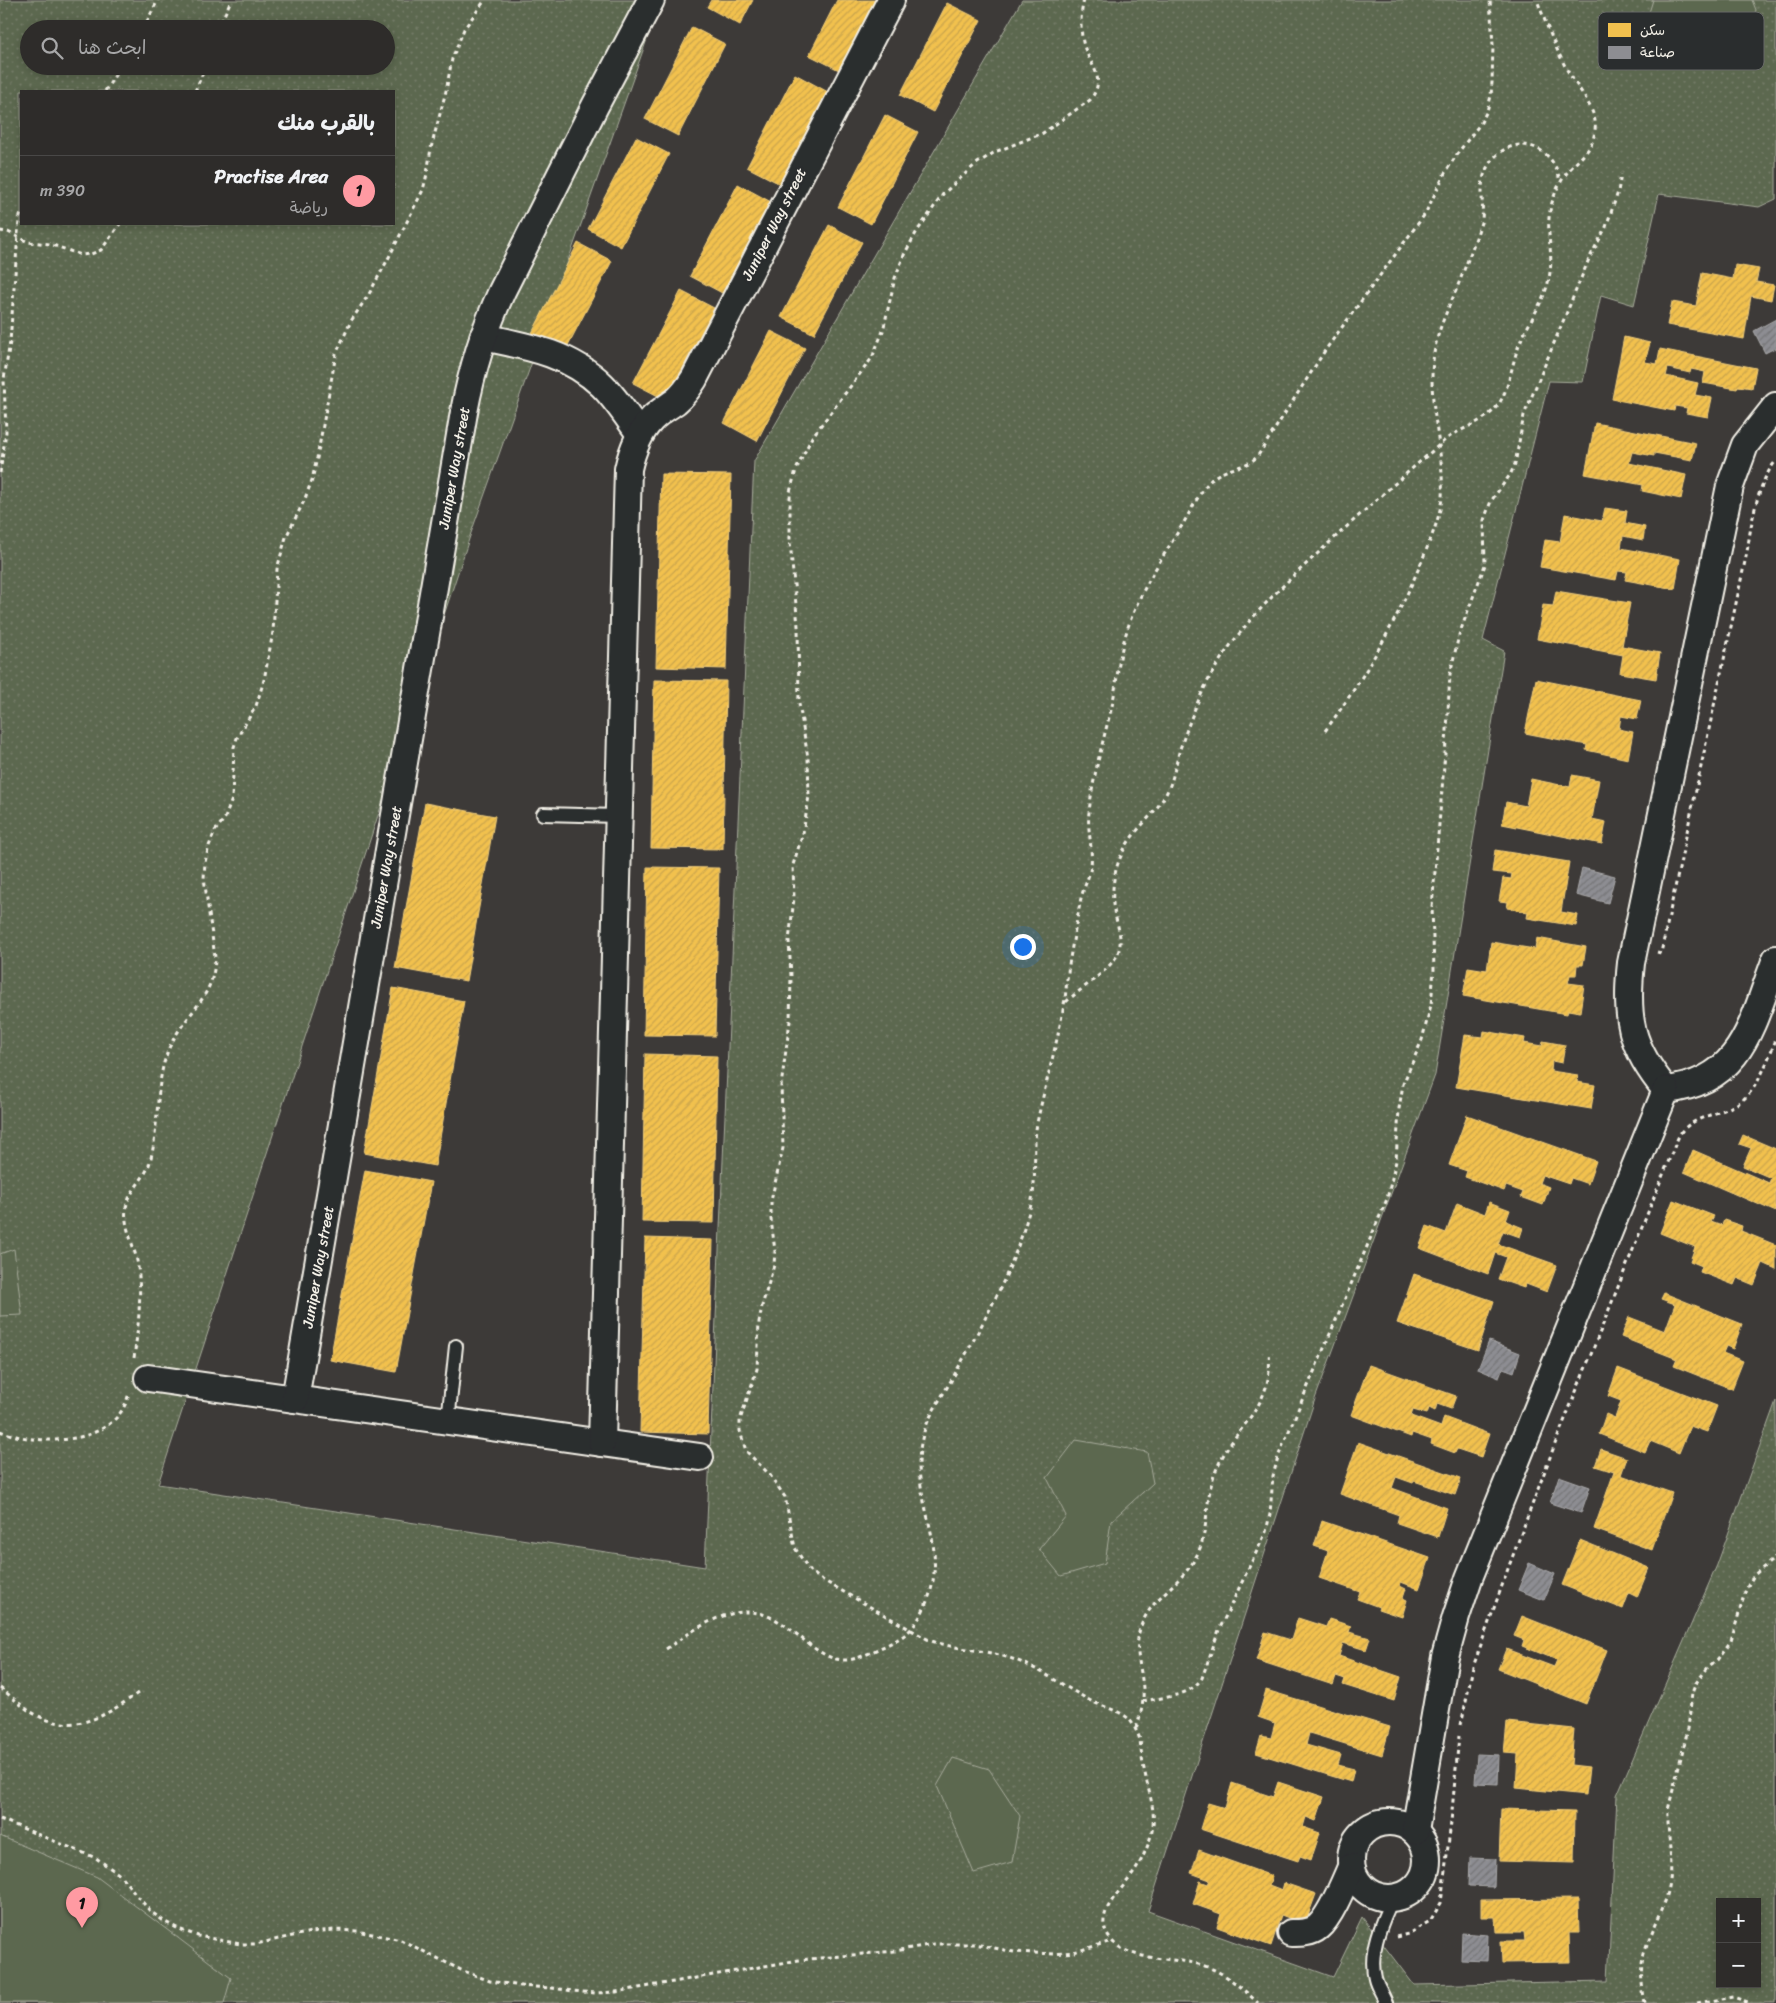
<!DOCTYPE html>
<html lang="ar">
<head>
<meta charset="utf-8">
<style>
  body { margin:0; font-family:Sriracha,"Playpen Sans Arabic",sans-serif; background:#363432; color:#f1f3f6; direction:rtl }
  .controls { position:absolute; right:15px; bottom:15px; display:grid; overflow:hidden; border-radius:0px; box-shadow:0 2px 8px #0003 }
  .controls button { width:45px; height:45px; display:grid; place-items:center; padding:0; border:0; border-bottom:1px solid #494847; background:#2e2c2a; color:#f1f3f6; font:25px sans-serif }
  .you { position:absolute; left:1022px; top:946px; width:18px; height:18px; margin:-12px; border:4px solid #fff; border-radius:50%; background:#1a73e8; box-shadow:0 0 0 8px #1a73e833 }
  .badge { display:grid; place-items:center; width:32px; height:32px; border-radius:50%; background:#ff9aa2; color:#111; font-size:16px; font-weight:700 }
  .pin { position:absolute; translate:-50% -41px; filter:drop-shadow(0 1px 2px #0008) }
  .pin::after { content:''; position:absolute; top:26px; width:18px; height:15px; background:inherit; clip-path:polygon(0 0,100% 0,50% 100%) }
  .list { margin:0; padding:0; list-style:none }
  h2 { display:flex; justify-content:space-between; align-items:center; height:65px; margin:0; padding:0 20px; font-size:21px }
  h2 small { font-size:16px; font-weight:400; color:#a7a7a8 }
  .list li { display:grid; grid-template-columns:32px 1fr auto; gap:15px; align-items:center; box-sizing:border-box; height:70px; padding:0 20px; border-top:1px solid #494847 }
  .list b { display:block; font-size:19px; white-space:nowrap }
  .list p { margin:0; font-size:16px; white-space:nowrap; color:#a7a7a8 }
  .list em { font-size:16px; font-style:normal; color:#a7a7a8 }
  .icon { flex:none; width:28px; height:28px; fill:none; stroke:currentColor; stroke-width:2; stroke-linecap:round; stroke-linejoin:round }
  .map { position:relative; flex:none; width:1776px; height:2003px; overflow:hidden; direction:ltr }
  .search { position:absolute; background:#2e2c2a; box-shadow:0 2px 8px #0003; left:20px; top:20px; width:375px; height:55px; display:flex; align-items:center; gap:12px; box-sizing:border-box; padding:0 18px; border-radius:28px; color:#a7a7a8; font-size:19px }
  .panel { position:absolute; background:#2e2c2a; box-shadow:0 2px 8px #0003; left:20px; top:90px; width:375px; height:135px; border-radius:0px; direction:rtl }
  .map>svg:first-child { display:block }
  .grass { fill:url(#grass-dots); stroke:#a8ac9c; fill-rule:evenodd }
  .park { fill:#5c674f; stroke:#a8ac9c }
  .homes { fill:url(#homes-hatch); stroke:#f3cf7c }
  .industry { fill:url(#industry-hatch); stroke:#acabac }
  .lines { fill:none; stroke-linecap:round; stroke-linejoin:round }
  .service-casing { stroke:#f4f1e8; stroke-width:16 }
  .minor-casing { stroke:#f4f1e8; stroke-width:30 }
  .path { stroke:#f4f1e8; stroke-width:3; stroke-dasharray:4 4; stroke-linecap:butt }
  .service { stroke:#2a2d2e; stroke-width:12 }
  .minor { stroke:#2a2d2e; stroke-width:26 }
  .labels { text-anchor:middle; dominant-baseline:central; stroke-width:5; stroke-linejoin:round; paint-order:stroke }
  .street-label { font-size:15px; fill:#f4f1e8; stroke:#2a2d2e }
  .key { fill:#2a2d2e; stroke:#676866; stroke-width:1 }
  .key-label { font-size:14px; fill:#f4f1e8 }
</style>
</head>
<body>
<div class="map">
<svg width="1776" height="2003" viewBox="0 0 1776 2003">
  <defs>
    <pattern id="grass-dots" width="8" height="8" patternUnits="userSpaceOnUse" patternTransform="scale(1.25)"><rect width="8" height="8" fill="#5c674f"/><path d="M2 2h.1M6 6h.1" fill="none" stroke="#747d68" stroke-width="1.8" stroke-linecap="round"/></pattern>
    <pattern id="homes-hatch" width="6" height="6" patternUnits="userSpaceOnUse" patternTransform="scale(1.25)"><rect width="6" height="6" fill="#f2c14e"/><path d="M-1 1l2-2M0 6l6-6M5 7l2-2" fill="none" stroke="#c8a34c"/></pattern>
    <pattern id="industry-hatch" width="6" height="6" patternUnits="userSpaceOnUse" patternTransform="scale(1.25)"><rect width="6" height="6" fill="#8d8d92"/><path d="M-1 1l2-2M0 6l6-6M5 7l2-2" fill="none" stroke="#757577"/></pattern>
  </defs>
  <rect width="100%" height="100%" fill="#3d3a38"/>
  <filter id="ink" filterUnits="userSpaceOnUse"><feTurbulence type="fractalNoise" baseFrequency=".02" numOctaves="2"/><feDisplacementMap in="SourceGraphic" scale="10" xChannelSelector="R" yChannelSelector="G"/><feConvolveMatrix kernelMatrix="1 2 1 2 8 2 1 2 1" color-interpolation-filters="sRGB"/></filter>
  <g filter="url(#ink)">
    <path class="grass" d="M 0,0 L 661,0 L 471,533 L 158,1484 L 705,1567 L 754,461 L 1022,0 L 1776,0 L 1776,199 L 1759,207 L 1659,194 L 1634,305 L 1601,295 L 1583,382 L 1549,381 L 1483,640 L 1504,651 L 1435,1075 L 1315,1399 L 1148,1911 L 1333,1977 L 1362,1917 L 1414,1985 L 1608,1981 L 1617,1795 L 1717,1565 L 1776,1401 L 1776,2003 L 0,2003 ZM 29,29 L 386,29 L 386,66 L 29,66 ZM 21,91 L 394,91 L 394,224 L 21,224 ZM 1720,1902 L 1757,1902 L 1757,1984 L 1720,1984 Z"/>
    <g class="park">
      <polygon points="1653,0 1752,0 1756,10 1739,54 1702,43 1665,59 1645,25"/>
      <polygon points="14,1249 22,1315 0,1316 0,1254"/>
      <polygon points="1076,1440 1147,1452 1153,1483 1111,1521 1105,1563 1061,1576 1039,1549 1066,1516 1047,1478"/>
      <polygon points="953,1758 989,1769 1020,1816 1012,1862 974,1873 937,1786"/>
      <polygon points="0,1836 97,1877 231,1978 224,2003 0,2003"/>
    </g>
    <g class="homes">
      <polygon points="711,0 753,0 740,25 707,7"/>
      <polygon points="837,0 880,0 843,72 809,55"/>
      <polygon points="947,3 981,20 933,112 900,95"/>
      <polygon points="692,27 725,44 678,136 645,119"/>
      <polygon points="795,74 828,92 780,184 747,167"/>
      <polygon points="885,115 918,132 871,224 838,207"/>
      <polygon points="636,137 669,154 621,247 588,229"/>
      <polygon points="738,184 771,202 724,294 690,276"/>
      <polygon points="829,225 862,242 814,334 781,317"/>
      <polygon points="578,243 612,261 564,353 531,335"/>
      <polygon points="1735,265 1759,269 1756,282 1774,285 1771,300 1751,296 1744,339 1667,325 1672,302 1696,306 1702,273 1733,279"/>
      <polygon points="681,291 714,308 666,400 633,383"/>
      <polygon points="771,331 805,348 757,441 724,423"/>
      <polygon points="1624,337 1650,343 1645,362 1657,364 1660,349 1756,368 1752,388 1738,386 1737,389 1703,383 1705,372 1691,369 1690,373 1668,368 1666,376 1698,383 1695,395 1712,398 1708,417 1686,413 1687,408 1675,406 1674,411 1612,399"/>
      <polygon points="1595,423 1696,443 1692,460 1654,453 1654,456 1632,452 1629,463 1686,475 1681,499 1642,491 1643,485 1585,474"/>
      <polygon points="661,474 731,475 726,669 656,667"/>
      <polygon points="1605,508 1627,511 1625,523 1645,527 1643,540 1623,536 1621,548 1680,559 1675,589 1625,580 1627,572 1618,571 1616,580 1540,567 1545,540 1560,542 1565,514 1602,521"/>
      <polygon points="1556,591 1630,603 1622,646 1660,653 1656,679 1620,673 1623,655 1537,639 1543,605 1553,606"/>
      <polygon points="1536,679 1641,700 1637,719 1621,716 1619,729 1633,732 1628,759 1586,750 1587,745 1525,733"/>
      <polygon points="654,680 726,681 723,849 651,848"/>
      <polygon points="1572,775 1599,780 1592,819 1606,822 1602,844 1502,824 1506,802 1526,806 1531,779 1570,787"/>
      <polygon points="425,803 495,816 466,981 395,968"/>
      <polygon points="1495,850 1569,862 1561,912 1578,915 1576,926 1527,918 1528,912 1507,908 1508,902 1499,901 1503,878 1511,879 1512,874 1492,872"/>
      <polygon points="647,867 719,868 715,1036 644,1035"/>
      <polygon points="1537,938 1586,947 1583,965 1577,965 1576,975 1570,975 1568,983 1584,985 1580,1012 1568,1010 1567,1014 1463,996 1468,967 1487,970 1491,942 1535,949"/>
      <polygon points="393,988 464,1001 435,1166 364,1153"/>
      <polygon points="1484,1031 1525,1038 1524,1043 1542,1046 1543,1041 1565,1045 1562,1063 1552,1061 1551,1071 1578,1075 1577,1082 1595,1085 1591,1109 1456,1087 1465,1035 1483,1037"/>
      <polygon points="645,1054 717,1056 714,1223 642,1222"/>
      <polygon points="1467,1115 1596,1161 1588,1184 1571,1178 1569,1184 1542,1175 1539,1183 1549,1187 1543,1205 1521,1197 1523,1192 1506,1186 1504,1191 1465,1177 1467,1171 1449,1165"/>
      <polygon points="1743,1135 1776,1149 1776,1212 1684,1172 1693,1150 1769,1183 1771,1178 1743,1166 1751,1148 1739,1144"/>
      <polygon points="365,1170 431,1182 396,1372 330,1360"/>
      <polygon points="1673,1200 1714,1216 1711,1221 1722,1225 1724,1220 1742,1226 1741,1231 1776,1245 1776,1269 1763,1263 1754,1285 1737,1278 1734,1285 1700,1272 1702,1266 1690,1261 1695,1247 1660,1233"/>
      <polygon points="1489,1202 1510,1210 1506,1221 1523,1228 1520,1237 1503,1231 1498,1244 1557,1265 1547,1292 1526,1284 1524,1288 1498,1279 1506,1257 1495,1253 1488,1274 1419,1248 1427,1226 1446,1233 1457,1203 1485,1214"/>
      <polygon points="645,1238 713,1240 708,1434 640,1432"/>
      <polygon points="1414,1274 1494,1301 1478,1350 1397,1323"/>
      <polygon points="1664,1293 1742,1324 1733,1349 1726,1346 1723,1353 1743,1361 1732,1389 1674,1366 1677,1359 1621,1337 1629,1317 1665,1331 1675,1304 1661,1299"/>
      <polygon points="1369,1365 1456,1396 1451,1409 1437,1404 1435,1411 1429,1408 1427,1414 1413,1410 1411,1416 1441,1427 1444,1417 1489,1434 1481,1457 1457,1449 1455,1453 1431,1444 1432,1440 1412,1433 1411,1437 1351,1415"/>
      <polygon points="1618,1368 1717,1406 1707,1432 1690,1426 1679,1453 1650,1441 1645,1452 1599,1434 1606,1414 1615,1418 1621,1401 1608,1396"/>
      <polygon points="1358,1442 1461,1478 1455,1495 1414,1481 1413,1483 1396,1477 1392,1488 1447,1508 1438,1537 1397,1523 1399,1515 1340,1494"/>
      <polygon points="1601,1449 1627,1458 1621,1475 1672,1493 1652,1550 1594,1529 1614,1472 1595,1466"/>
      <polygon points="1322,1521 1430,1558 1419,1589 1401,1582 1400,1586 1406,1589 1403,1598 1407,1600 1402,1617 1378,1609 1379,1607 1357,1599 1360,1592 1319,1578 1328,1551 1314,1546"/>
      <polygon points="1580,1540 1649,1568 1637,1597 1629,1593 1623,1609 1562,1585"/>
      <polygon points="1522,1616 1607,1650 1586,1704 1498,1669 1506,1649 1554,1667 1557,1660 1522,1646 1524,1640 1514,1636"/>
      <polygon points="1298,1618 1326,1627 1329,1619 1351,1626 1349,1632 1370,1638 1366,1650 1343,1643 1339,1656 1401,1677 1394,1701 1343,1685 1345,1679 1336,1676 1333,1685 1256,1660 1265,1632 1291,1640"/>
      <polygon points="1266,1690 1390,1727 1382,1755 1309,1733 1306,1745 1341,1755 1338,1765 1354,1769 1351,1782 1256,1753 1261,1736 1271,1738 1275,1723 1258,1717"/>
      <polygon points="1507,1722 1574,1729 1571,1765 1589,1767 1586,1795 1516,1788 1518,1754 1504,1753"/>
      <polygon points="1278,1782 1324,1797 1316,1821 1306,1817 1303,1827 1320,1833 1311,1860 1300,1856 1298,1861 1200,1829 1208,1803 1225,1808 1232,1783 1273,1797"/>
      <polygon points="1501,1809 1575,1811 1574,1863 1499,1861"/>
      <polygon points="1199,1850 1272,1876 1269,1885 1282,1890 1284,1883 1316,1894 1305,1924 1281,1915 1271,1946 1217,1927 1221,1914 1193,1904 1200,1881 1208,1884 1210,1880 1191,1873"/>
      <polygon points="1578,1899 1579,1933 1569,1933 1570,1962 1502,1963 1501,1941 1525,1941 1524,1932 1496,1932 1495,1917 1481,1917 1481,1900"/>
    </g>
    <g class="industry">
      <polygon points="1776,319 1776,350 1775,348 1765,353 1754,331"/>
      <polygon points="1582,868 1615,876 1608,903 1576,895"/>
      <polygon points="1489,1341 1520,1353 1514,1372 1503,1368 1499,1378 1478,1369"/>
      <polygon points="1559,1476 1590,1487 1581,1513 1550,1503"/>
      <polygon points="1529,1563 1555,1574 1544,1600 1518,1590"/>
      <polygon points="1477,1754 1499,1755 1498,1784 1475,1783"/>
      <polygon points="1470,1858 1495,1859 1494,1887 1469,1886"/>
      <polygon points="1462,1933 1488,1935 1487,1961 1461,1960"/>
    </g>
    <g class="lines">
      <g class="service-casing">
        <g id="service">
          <polyline points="543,814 618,816"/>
          <polyline points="448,1421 456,1346"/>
          <path d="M 1386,2003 C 1383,1994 1377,1987 1375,1978 C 1368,1952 1382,1920 1393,1898"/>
        </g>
      </g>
      <g class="minor-casing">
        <g id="minor">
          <path d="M 483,337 C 526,346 569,353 602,385 C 617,400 628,418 640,434"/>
          <path d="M 1666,1090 C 1630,1047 1625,1018 1631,963 L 1730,486 L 1745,445 L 1776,406"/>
          <path d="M 1666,1090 C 1744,1082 1752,1021 1776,959"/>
          <polyline points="148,1378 700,1457"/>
          <path d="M 295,1399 L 464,412 C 472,369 484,330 502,291 L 595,106 L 651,0"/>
          <path d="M 602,1443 L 628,469 C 632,451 638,434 651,420 C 658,412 668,407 676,401 C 683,395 689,387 694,379 L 891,0"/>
          <circle cx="1389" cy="1860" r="38"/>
          <polyline points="1415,1831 1445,1657 1456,1617 1469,1578 1666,1090"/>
          <path d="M 1291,1933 C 1301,1933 1311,1933 1318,1927 C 1331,1916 1344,1883 1351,1867"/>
        </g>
      </g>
      <g class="path">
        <path d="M 1084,0 C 1080,15 1080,31 1084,46 C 1091,67 1107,78 1090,100 L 1043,133 L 995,152 L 976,164 L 943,194 L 916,233 L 904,255 L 895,278 L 883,331 L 872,358 L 812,437 L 796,470 L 790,492 L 790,542 L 798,626 L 799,703 L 808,758 L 809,796 L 803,833 L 793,865 L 794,898 L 789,941 L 791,976 L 790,1021 L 781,1086 L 783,1148 L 771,1201 L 771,1219 L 775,1251 L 774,1265 L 762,1306 L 759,1322 L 757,1369 L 740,1420 L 740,1431 L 746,1451 L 770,1475 L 785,1497 L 795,1548 L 809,1570 L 819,1578 L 929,1640 C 953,1649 978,1649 1003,1656 C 1036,1665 1061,1685 1091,1701 C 1103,1707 1119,1710 1129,1719 C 1134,1725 1137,1732 1140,1739 C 1141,1750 1142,1762 1145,1773 C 1148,1790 1155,1808 1153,1825 C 1151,1841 1143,1858 1135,1871 C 1121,1892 1087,1917 1114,1943 C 1135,1962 1176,1957 1202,1965 C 1224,1972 1241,1987 1258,2003"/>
        <polyline points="143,29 158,0"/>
        <polyline points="218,29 231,0"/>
        <polyline points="105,91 121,66"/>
        <polyline points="195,91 206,66"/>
        <polyline points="0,231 8,232 28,242 50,244 81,255 91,254 101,250 120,224"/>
        <polyline points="0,473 6,432 4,379 10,342 19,220 21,213"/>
        <path d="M 1325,731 C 1365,677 1397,621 1423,558 C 1431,538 1440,518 1442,497 C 1445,449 1426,401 1434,354 C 1437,332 1446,313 1455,293 C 1464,270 1475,243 1482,219 C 1484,201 1478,183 1488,166 C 1509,131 1554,142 1560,182"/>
        <path d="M 1657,952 L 1661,953 L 1747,552 C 1751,525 1757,483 1776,461"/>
        <path d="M 1066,1002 C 1080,989 1106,973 1116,957 C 1126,940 1115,922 1113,904 C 1112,888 1114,871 1121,856 C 1131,831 1155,816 1167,792 C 1174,778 1176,761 1181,746 C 1191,717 1202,688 1219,662 C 1245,621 1281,587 1317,554 C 1359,515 1402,477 1445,440 C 1463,426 1487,423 1500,402 C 1510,385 1512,363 1519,345 C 1529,320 1547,299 1550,272 C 1553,252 1546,232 1550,211 C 1553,195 1560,180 1571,168 C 1578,160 1586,154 1591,145 C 1594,138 1596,129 1595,121 C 1592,102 1571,80 1563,62 C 1553,42 1545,21 1537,0"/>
        <path d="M 134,1358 C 138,1329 142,1297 138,1267 C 136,1248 123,1228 126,1208 C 129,1191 143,1181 149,1165 C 161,1126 153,1084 170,1046 C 186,1012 215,998 215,957 L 204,878 L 205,862 L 209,846 L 215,831 L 225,818 L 232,799 L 234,747 L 237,738 L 256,706 L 264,680 L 273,632 L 277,569 L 286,537 L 304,501 L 312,480 L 317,458 L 336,354 L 351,321 L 369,294 L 388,259 L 423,190 L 427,174 L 431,148 L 446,91 L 452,59 L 464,29 L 485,0"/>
        <path d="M 0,1431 C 41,1447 119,1446 129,1392"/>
        <path d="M 666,1649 C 691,1632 718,1611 750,1612 C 790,1614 811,1660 845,1660 C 855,1660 865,1655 874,1651 C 886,1645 898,1641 908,1632 C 918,1623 923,1611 928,1599 C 950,1541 908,1496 922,1439 C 928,1414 945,1393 957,1370 C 986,1318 1015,1266 1030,1208 C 1038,1180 1032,1152 1037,1123 C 1045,1085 1056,1048 1063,1010 C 1066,997 1066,984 1068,972 C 1071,949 1076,926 1080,903 C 1082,890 1089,879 1091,866 C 1093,847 1087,830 1089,812 C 1093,776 1103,741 1112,706 C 1117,683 1118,660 1125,637 C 1136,597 1159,563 1181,527 C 1190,513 1198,494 1210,481 C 1223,467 1243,470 1257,457 L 1326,349 L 1425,214 L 1445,173 L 1457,154 L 1480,124 L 1487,111 L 1491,96 L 1492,82 L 1493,45 L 1490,0"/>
        <path d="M 0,1688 C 11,1696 20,1705 31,1712 C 73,1737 104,1717 138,1693"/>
        <path d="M 1143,1701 C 1164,1697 1190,1697 1202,1678 L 1219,1630 L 1266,1532 L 1270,1514 L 1273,1476 L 1278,1457 L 1387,1199 L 1396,1161 L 1399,1109 L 1403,1084 L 1422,1040 L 1431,1005 L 1434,969 L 1432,907 L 1447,730 L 1450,674 L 1459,635 L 1485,565 L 1484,520 L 1491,501 L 1510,475 L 1515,464 L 1524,415 L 1589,259 L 1606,227 L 1618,192 L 1621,174"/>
        <path d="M 1461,1725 L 1473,1667 L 1509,1566 L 1555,1444 L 1675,1145 C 1677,1140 1679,1135 1682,1131 C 1696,1115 1723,1114 1740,1102 C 1760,1087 1766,1062 1776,1040"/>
        <path d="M 1136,1728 C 1141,1715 1144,1702 1143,1688 C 1141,1664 1132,1644 1143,1621 C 1155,1595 1183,1582 1196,1557 C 1210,1531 1204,1500 1215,1473 C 1234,1423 1274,1412 1269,1352"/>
        <polyline points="0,1819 96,1858 120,1875 150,1911 165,1922 181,1930 198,1936 240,1944 256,1944 311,1932 334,1930 357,1931 401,1940 461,1970 490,1981 521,1986 552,1988 573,1991 595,1993 616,1992 799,1960 895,1951 934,1944 975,1944 1014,1952 1054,1954 1074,1952 1112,1941"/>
        <polyline points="1396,1937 1408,1934 1430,1921 1441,1903 1451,1822 1459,1736"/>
        <path d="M 1645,2003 C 1642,1987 1640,1972 1643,1957 C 1649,1933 1664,1912 1669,1887 C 1674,1861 1667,1836 1668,1810 L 1688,1729 L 1692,1693 L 1696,1683 L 1709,1666 L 1717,1660 L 1731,1641 L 1746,1589 L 1754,1575 L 1776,1557"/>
        <polyline points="1697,2003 1733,1997 1751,2003"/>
      </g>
      <use href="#service" class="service"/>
      <use href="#minor" class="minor"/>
    </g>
  </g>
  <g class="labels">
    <g class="street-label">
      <text transform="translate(774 224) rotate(-63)">Juniper Way street</text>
      <text transform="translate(454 468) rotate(-80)">Juniper Way street</text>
      <text transform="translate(386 867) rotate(-80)">Juniper Way street</text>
      <text transform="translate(318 1267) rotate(-80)">Juniper Way street</text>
    </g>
  </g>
  <rect x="1598" y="12" width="166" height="58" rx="8" class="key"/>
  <rect x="1608" y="23" width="23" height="14" fill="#f2c14e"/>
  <rect x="1608" y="46" width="23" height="13" fill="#8d8d92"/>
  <g class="key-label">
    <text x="1640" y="35">سكن</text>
    <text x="1640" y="57">صناعة</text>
  </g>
</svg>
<div class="controls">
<button>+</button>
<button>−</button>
</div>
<div class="you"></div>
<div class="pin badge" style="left:82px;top:1928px">1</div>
<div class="search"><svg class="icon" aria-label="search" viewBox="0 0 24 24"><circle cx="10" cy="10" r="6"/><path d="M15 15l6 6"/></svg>ابحث هنا</div>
<section class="panel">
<h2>بالقرب منك<small></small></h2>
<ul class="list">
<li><span class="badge">1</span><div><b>Practise Area</b><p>رياضة</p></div><em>390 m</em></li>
</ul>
</section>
</div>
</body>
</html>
